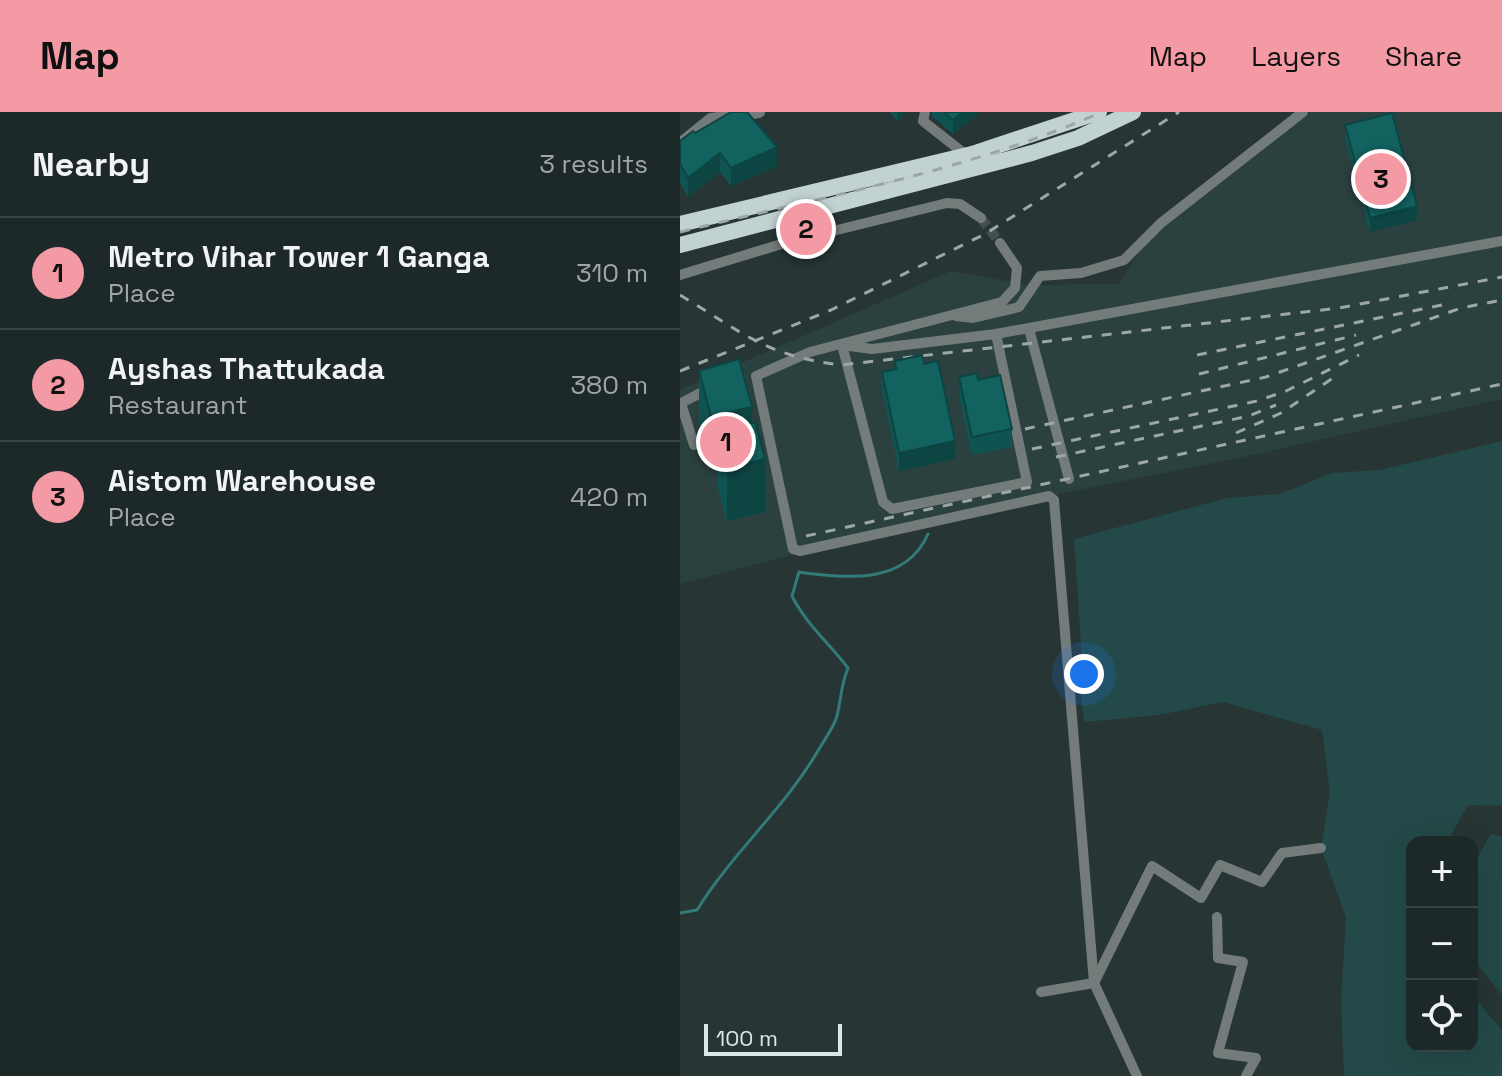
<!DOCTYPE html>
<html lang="en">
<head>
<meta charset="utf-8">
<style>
  body { margin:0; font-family:"Space Grotesk",sans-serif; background:#253030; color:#f1f3f6 }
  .controls { position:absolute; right:24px; bottom:24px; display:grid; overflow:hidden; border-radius:16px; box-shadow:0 8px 32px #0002 }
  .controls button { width:72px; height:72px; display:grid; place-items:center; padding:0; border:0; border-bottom:2px solid #3b4445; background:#1d2828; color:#f1f3f6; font:40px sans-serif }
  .scale { position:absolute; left:24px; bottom:20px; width:138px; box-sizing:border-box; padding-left:8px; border:4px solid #dee7e7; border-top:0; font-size:22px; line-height:28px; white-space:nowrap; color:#dee7e7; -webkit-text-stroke:6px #273535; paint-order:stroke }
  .you { position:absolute; left:404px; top:562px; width:28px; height:28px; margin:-20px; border:6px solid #fff; border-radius:50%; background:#1a73e8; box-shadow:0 0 0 12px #1a73e833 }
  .badge { display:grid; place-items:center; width:52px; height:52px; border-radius:50%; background:#f49aa5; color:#111; font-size:26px; font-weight:700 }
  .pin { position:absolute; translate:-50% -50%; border:4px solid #fff; box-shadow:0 2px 8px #0006 }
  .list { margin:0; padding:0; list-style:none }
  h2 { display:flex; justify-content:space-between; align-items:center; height:104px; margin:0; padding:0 32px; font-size:34px }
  h2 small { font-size:26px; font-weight:400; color:#a0a6a8 }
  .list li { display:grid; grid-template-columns:52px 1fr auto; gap:24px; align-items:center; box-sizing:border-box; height:112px; padding:0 32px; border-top:2px solid #3b4445 }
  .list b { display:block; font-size:30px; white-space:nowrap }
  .list p { margin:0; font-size:26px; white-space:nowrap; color:#a0a6a8 }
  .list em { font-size:26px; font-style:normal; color:#a0a6a8 }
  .icon { flex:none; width:44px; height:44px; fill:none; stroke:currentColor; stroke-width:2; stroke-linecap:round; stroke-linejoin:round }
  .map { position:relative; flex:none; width:822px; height:964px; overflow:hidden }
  header { display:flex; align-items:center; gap:48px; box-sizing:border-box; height:112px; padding:0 40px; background:#f49aa5; color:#111 }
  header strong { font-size:38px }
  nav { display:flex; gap:44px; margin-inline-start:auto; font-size:28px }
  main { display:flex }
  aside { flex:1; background:#1d2828 }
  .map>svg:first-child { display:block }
  .built { fill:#2b4140 }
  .green { fill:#234a48 }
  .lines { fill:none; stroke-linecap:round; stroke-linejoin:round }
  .stream { stroke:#327b79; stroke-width:3 }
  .minor-tunnel { stroke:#425050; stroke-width:10; stroke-dasharray:10 5; stroke-linecap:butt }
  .minor { stroke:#747b7b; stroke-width:10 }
  .tertiary { stroke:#747b7b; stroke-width:12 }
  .trunk { stroke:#c2d2d2; stroke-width:16 }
  .rail { stroke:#9da7a7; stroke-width:3; stroke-dasharray:10 10; stroke-linecap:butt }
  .wall { fill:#0f5453 }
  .shaded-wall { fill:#0d4543 }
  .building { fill:#126260; stroke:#0d4543; stroke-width:2 }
</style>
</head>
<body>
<header>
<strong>Map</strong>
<nav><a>Map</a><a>Layers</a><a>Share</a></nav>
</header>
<main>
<aside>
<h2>Nearby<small>3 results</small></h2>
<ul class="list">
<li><span class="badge">1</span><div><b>Metro Vihar Tower 1 Ganga</b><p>Place</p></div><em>310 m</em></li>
<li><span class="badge">2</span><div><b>Ayshas Thattukada</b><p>Restaurant</p></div><em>380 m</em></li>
<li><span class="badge">3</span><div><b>Aistom Warehouse</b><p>Place</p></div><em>420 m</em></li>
</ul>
</aside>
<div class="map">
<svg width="822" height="964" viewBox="0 0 822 964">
  <rect width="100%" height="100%" fill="#273535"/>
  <polygon class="built" points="631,0 822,0 822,287 554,347 244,409 0,472 0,278 271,159 348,173 439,172 471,121"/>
  <g class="green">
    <polygon points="822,329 822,694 788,693 767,730 732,730 732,934 792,934 792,883 822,918 822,964 664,964 661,888 666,806 641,736 650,681 642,618 543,590 479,603 404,610 399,567 402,547 394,427 547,386 600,382 652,361 700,358"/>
    <polygon points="811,722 822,725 822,883 792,846 792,755"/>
  </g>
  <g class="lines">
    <path class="stream" d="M 0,801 L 17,798 C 53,740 105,696 139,637 C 145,627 154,615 157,604 C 161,587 161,573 168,556 C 149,531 126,512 112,484 L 119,460 C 166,466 225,474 248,422"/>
    <polyline class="minor-tunnel" points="301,106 320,131"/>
    <g class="minor">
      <polyline points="245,0 243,9 286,43"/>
      <polyline points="320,131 337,156 335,176 322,190 130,240 76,264 113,437 120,439 369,384 374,388 414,871 457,964"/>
      <polyline points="0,163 108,130 267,91 280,92 301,106"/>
      <polyline points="276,204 293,206 339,195 360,164 401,161 444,148 481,111 623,0"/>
      <polyline points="349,217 389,367"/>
      <polyline points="316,222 347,370 212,397 203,390 162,233 192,237 316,222 822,129"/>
      <polyline points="14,333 1,291 32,275"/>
      <polyline points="537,805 538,846 563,850 538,941 576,946 566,964"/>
      <polyline points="361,880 414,871 472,754 521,786 540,753 582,770 602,741 641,736"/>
    </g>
    <polyline class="tertiary" points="0,32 31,7 79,0"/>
    <g class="trunk">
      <polyline points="0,112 292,42 419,0"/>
      <polyline points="0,133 352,41 398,26 453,0"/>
    </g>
    <g class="rail">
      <path d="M 0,120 C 142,85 288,59 422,0"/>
      <path d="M 0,183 C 62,220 85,244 161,253 L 659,196 L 822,165"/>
      <polyline points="517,243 767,192"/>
      <polyline points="0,259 151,198 305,122 499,0"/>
      <polyline points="519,262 676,223"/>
      <polyline points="345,317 586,265 781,196 822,188"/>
      <polyline points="556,321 601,301 653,266"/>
      <polyline points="352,337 577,289 606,279 679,243"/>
      <polyline points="376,345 569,304 596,293"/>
      <polyline points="126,424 822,272"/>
    </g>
  </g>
  <g class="wall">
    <polygon points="210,0 227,0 217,9"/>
    <polygon points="252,0 297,0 297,3 273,22 252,4"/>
    <polygon points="665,13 737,108 690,120 665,27"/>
    <polygon points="15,21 97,54 51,74 40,60 8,85 0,71 0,29"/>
    <polygon points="215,249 244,252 275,347 219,359 202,278 202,260 215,257"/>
    <polygon points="19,259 72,311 85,400 47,409 37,373 37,356 31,357 19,312"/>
    <polygon points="279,265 298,268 332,317 332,335 292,343 279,284"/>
  </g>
  <g class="shaded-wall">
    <polygon points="217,0 227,0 217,9"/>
    <polygon points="283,0 297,0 297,3 273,22 273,8"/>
    <polygon points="97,35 97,54 51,74 51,56"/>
    <polygon points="40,41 40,60 8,85 8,66"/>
    <polygon points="737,94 737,108 690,120 690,106"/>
    <polygon points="133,106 133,116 119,119 119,110"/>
    <polygon points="72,295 72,348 37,320 37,356 31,357 31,304"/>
    <polygon points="275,329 275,347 219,359 219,341"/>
    <polygon points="85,347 85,400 47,409 47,356"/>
  </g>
  <g class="building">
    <polygon points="51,0 67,0 97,35 51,56 40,41 8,66 0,52 0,29 13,19 15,21"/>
    <polygon points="264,0 283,0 273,8"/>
    <polygon points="712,1 737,94 690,106 665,13"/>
    <polygon points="131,101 133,106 119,110 117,104"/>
    <polygon points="242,243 244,252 258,249 275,329 219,341 202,260 216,257 215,249"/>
    <polygon points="59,247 72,295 31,304 19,259"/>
    <polygon points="297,261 298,268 320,263 332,317 292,325 279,265"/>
    <polygon points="75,310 85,347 47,356 37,320"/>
  </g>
</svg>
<div class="controls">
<button>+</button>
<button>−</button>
<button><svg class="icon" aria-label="locate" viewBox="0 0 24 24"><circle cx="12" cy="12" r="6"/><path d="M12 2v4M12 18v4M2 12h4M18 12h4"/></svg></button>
</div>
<div class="scale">100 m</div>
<div class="you"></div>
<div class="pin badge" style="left:46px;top:330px">1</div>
<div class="pin badge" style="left:126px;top:117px">2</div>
<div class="pin badge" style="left:701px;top:67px">3</div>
</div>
</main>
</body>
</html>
